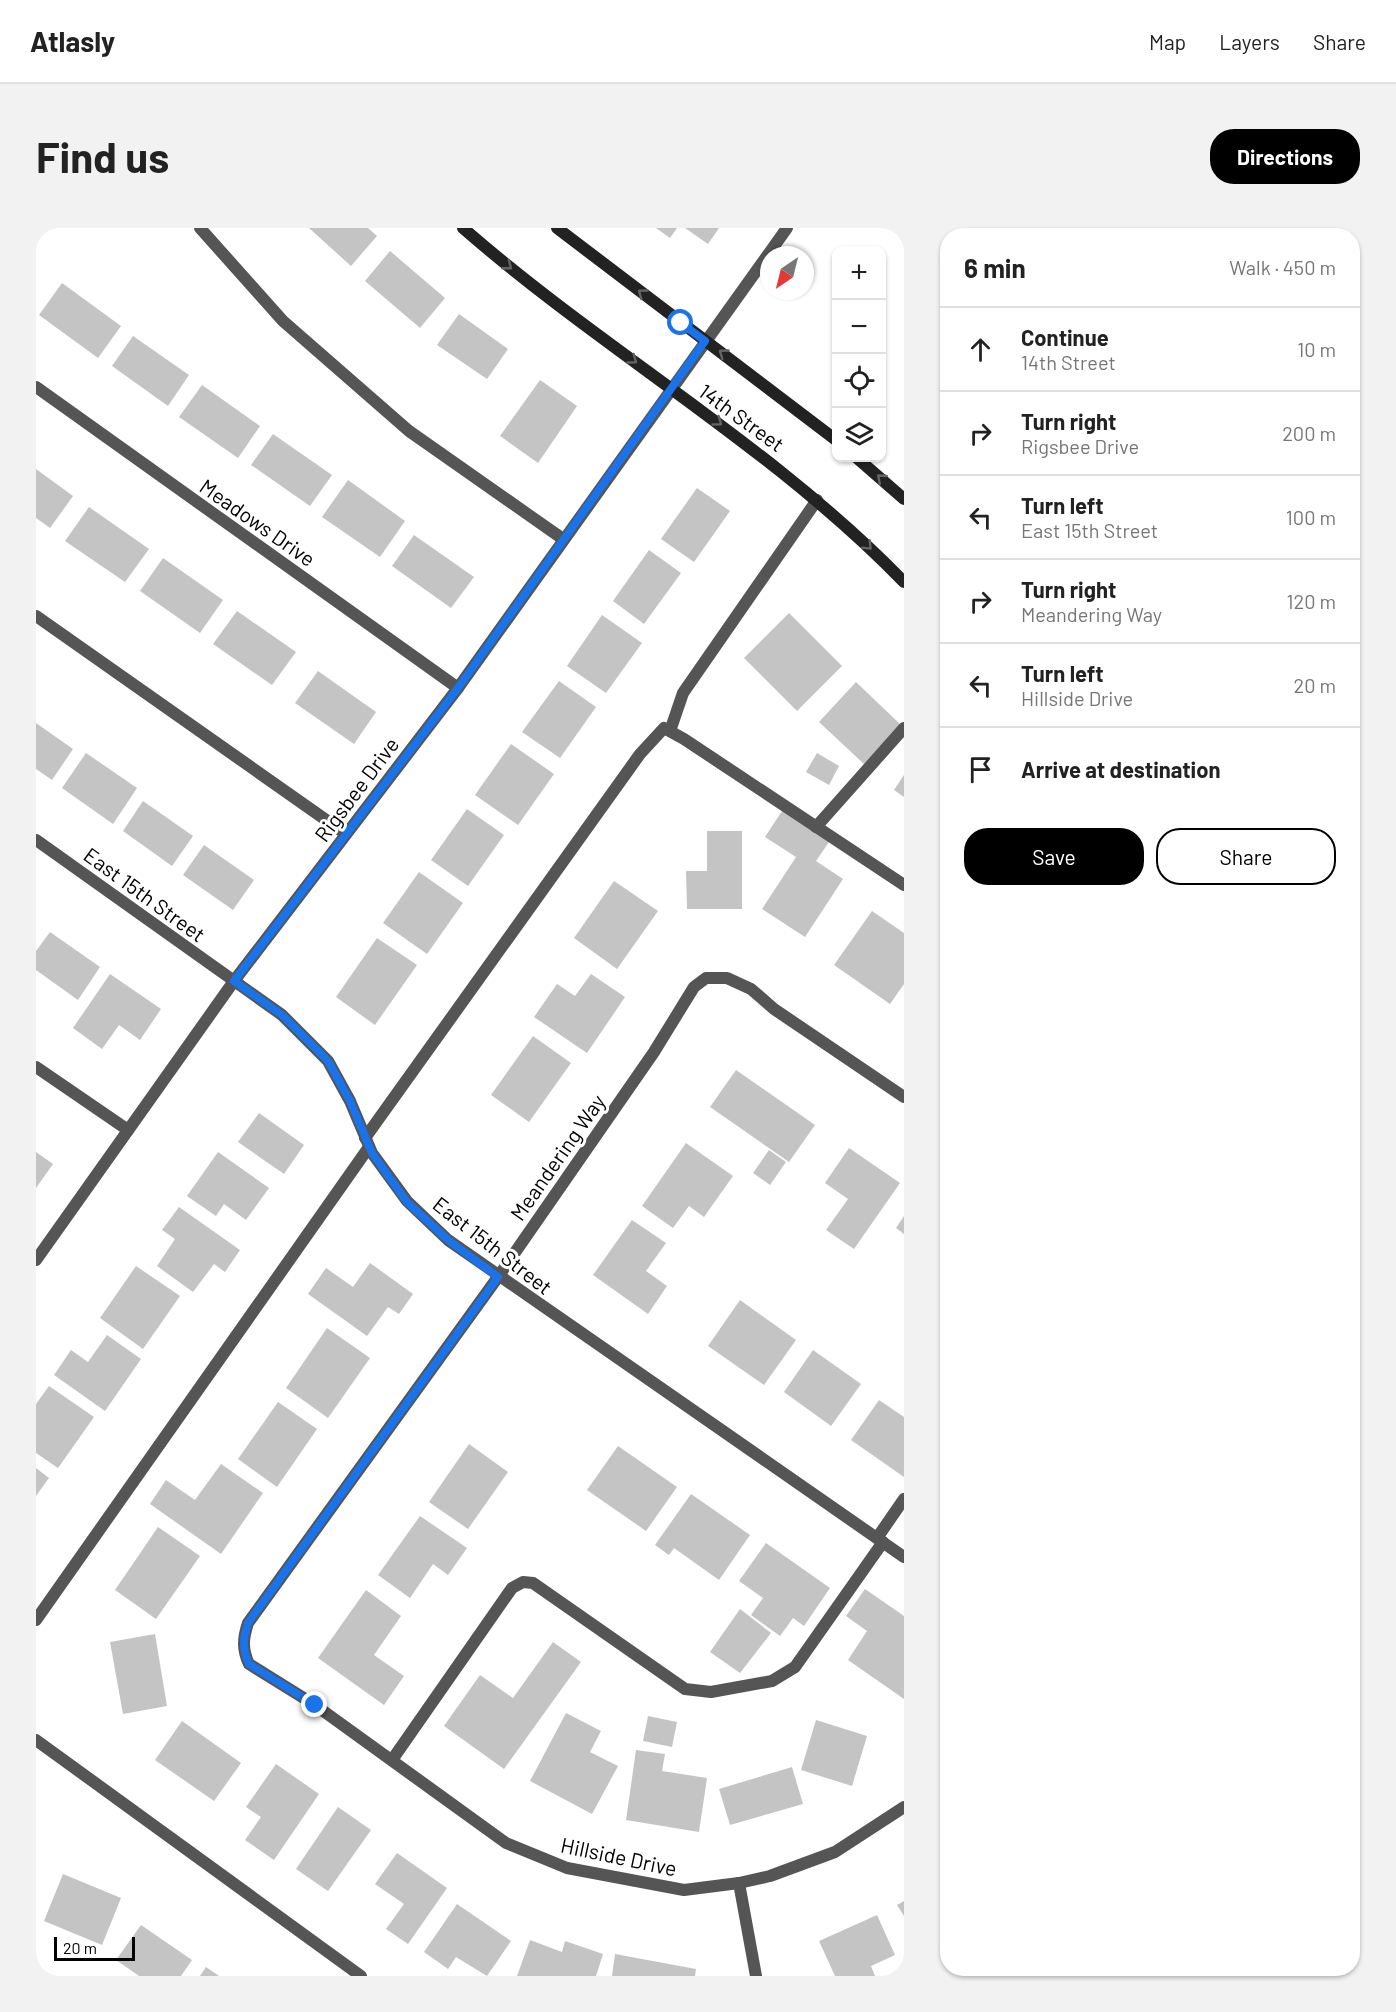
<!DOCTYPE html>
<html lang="en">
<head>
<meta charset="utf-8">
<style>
  body { margin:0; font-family:Barlow,sans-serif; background:#f2f2f2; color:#222 }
  .controls { position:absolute; right:18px; top:18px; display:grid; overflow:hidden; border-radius:12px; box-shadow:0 2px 4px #0004 }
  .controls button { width:54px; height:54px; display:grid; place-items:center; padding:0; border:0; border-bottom:2px solid #e0e0e0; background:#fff; color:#222; font:30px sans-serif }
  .compass { position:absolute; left:724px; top:18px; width:54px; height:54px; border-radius:50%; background:#fff; box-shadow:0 2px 4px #0004; rotate:215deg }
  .scale { position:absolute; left:18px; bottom:15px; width:81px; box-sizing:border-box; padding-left:6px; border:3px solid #000; border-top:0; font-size:16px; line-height:21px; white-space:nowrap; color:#000; -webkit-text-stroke:4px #fff; paint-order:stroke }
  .stop { position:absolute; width:18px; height:18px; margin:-14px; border:4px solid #1a73e8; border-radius:50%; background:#fff }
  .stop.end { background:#1a73e8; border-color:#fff; box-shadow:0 2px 6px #0008 }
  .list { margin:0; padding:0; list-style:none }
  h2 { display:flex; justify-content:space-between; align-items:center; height:78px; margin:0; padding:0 24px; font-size:26px }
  h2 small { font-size:20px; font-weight:400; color:#767676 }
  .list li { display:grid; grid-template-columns:39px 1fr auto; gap:18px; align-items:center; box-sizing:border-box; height:84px; padding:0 24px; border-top:2px solid #e0e0e0 }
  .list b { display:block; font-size:22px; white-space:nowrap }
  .list p { margin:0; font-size:20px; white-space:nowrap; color:#767676 }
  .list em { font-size:20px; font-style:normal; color:#767676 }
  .actions { display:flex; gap:12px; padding:18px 24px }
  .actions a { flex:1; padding:14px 0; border:2px solid #000; border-radius:24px; text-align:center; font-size:21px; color:#000 }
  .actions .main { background:#000; color:#fff }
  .icon { flex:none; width:33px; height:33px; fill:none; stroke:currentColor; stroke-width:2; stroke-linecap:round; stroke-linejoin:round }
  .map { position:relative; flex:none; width:868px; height:1748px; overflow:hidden; border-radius:24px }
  header { display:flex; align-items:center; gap:36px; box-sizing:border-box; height:84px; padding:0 30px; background:#fff; border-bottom:2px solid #e0e0e0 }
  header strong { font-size:28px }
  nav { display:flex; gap:33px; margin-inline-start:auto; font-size:21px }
  .intro { display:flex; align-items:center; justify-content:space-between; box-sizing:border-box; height:144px; padding:0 36px }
  h1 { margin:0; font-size:42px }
  .button { padding:15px 27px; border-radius:24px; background:#000; color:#fff; font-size:21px; font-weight:700 }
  main { display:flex; gap:36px; padding:0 36px }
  aside { flex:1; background:#fff; border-radius:24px; box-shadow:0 2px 4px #0004 }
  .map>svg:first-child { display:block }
  .building { fill:#c4c4c4 }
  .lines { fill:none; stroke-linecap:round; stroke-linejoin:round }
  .service { stroke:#555; stroke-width:12 }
  .minor { stroke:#555; stroke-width:12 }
  .tertiary { stroke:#555; stroke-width:12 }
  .secondary { stroke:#222; stroke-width:12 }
  .oneway { stroke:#646464 }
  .route { stroke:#1a73e8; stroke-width:8 }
  .labels { text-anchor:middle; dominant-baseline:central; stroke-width:6; stroke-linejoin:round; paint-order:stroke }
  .street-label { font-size:21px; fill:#000; stroke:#fff }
</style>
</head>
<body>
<header>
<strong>Atlasly</strong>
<nav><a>Map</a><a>Layers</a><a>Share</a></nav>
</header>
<div class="intro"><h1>Find us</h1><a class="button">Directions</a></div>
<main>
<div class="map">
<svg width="868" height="1748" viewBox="0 0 868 1748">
  <rect width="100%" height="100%" fill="#fff"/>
  <g class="building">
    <polygon points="273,0 332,0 341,8 315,38"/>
    <polygon points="620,0 641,0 634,10"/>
    <polygon points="649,0 683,0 672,16"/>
    <polygon points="354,23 409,70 384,100 329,53"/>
    <polygon points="26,55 85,98 62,130 3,87"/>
    <polygon points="423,86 472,121 451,151 401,117"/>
    <polygon points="97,108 153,147 132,178 76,138"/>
    <polygon points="504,152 541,178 502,235 464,208"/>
    <polygon points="166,157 224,198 202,230 143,189"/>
    <polygon points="237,206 296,247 274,278 215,237"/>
    <polygon points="0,241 37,268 14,300 0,290"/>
    <polygon points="312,252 369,293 344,329 286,289"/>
    <polygon points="661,260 694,283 658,334 625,311"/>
    <polygon points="53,279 113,321 89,354 29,313"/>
    <polygon points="378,307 438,349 415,380 356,338"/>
    <polygon points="613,322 645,345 608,396 577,373"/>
    <polygon points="127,330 187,372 164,405 104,363"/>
    <polygon points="201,383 260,424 236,457 177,416"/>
    <polygon points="753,385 806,438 761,483 708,430"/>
    <polygon points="566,387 606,415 570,465 531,438"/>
    <polygon points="282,443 340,484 318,516 259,475"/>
    <polygon points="523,453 560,479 524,530 486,504"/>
    <polygon points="820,454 865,497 828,536 783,494"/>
    <polygon points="0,495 37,521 16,552 0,541"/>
    <polygon points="475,516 518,546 482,597 439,567"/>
    <polygon points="50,525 101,560 77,596 26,560"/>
    <polygon points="781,525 803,538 793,557 770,544"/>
    <polygon points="868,547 868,569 858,562"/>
    <polygon points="107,573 157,608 136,638 87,603"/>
    <polygon points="748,580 795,611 780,633 807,651 769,709 726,681 760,629 729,609"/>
    <polygon points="431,581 468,607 432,658 395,632"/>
    <polygon points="671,603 706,603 706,681 651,681 650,643 671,643"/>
    <polygon points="168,617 218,652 197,682 147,647"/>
    <polygon points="383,644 427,675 391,726 347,695"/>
    <polygon points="578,653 622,683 581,741 538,710"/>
    <polygon points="836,683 868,705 868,756 854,776 798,737"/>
    <polygon points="14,704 64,739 42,772 0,742 0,723"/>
    <polygon points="341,710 381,737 339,797 300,769"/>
    <polygon points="74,746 125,781 104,812 83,797 66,821 37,800"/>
    <polygon points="555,746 589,769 551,825 498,789 521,756 539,768"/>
    <polygon points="497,808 535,835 493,894 455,867"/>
    <polygon points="700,842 779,897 753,934 674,879"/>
    <polygon points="223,885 268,917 248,946 202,914"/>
    <polygon points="650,915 697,948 668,989 653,978 637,1000 606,978"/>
    <polygon points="813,920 864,955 818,1021 790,1002 812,971 789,955"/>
    <polygon points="733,922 750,934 734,957 717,945"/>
    <polygon points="0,924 17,936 0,960"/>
    <polygon points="182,924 233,960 210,992 188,976 180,988 151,968"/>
    <polygon points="143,979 204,1022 189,1044 178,1036 157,1064 121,1038 139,1011 126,1002"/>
    <polygon points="868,988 868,1006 860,1000"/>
    <polygon points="596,992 630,1015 610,1043 631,1058 612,1086 557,1047"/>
    <polygon points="334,1035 377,1066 363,1086 352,1079 331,1108 272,1066 290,1040 317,1059"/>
    <polygon points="100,1038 144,1068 107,1121 64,1090"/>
    <polygon points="704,1072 760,1112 728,1157 672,1118"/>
    <polygon points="291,1100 334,1130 292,1190 250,1160"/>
    <polygon points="71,1107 105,1131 69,1183 18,1147 35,1122 52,1134"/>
    <polygon points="777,1122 825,1156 795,1198 748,1164"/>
    <polygon points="13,1158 58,1189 22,1240 0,1225 0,1176"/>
    <polygon points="843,1172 868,1189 868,1249 815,1212"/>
    <polygon points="242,1174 281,1201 241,1259 202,1231"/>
    <polygon points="433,1216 472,1244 432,1301 393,1274"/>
    <polygon points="582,1218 641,1259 610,1303 551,1262"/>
    <polygon points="185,1236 227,1265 185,1326 114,1276 130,1252 159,1272"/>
    <polygon points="0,1240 13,1250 0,1268"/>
    <polygon points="655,1266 714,1307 683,1352 638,1320 633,1327 619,1317"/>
    <polygon points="384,1288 431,1320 412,1347 397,1336 374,1370 342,1347"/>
    <polygon points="122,1299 164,1328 120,1391 79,1362"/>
    <polygon points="730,1315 794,1360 768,1398 757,1390 744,1408 715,1387 727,1370 703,1353"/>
    <polygon points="829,1361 868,1388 868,1471 812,1432 831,1403 810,1388"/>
    <polygon points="330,1362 365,1388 338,1427 368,1448 348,1477 282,1430"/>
    <polygon points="704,1381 735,1405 704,1445 674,1424"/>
    <polygon points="119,1406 131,1478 87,1486 74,1414"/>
    <polygon points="517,1414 545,1434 468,1541 408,1498 444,1447 477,1470"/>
    <polygon points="530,1485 565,1503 554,1524 582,1538 556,1586 494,1553"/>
    <polygon points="612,1488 641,1494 636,1519 607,1513"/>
    <polygon points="780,1492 831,1508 816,1558 765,1542"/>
    <polygon points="146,1493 205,1535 178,1573 119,1532"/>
    <polygon points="600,1522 629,1526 626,1543 671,1550 663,1604 590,1592"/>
    <polygon points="240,1536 283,1566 238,1632 209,1612 225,1589 210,1579"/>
    <polygon points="756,1539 767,1576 694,1597 683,1561"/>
    <polygon points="302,1579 335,1602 292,1663 260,1641"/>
    <polygon points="361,1625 411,1660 372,1716 350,1701 368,1676 339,1656"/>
    <polygon points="27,1646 85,1670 66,1717 8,1693"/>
    <polygon points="868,1673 868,1688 861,1677"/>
    <polygon points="421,1676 475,1713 451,1748 420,1729 412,1741 388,1724"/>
    <polygon points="841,1687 859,1727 835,1738 839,1748 799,1748 783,1713"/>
    <polygon points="105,1697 156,1732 145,1748 103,1748 80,1732"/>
    <polygon points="494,1712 526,1724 529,1713 567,1726 560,1748 481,1748"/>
    <polygon points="579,1726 660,1741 659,1748 576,1748"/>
    <polygon points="170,1739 183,1748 164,1748"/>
  </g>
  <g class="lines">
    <g class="service">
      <polyline points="164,0 247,93 373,203 527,311"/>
      <polyline points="0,388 310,606"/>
      <polyline points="634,503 647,465 781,272"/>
      <polyline points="780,599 868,500"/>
      <polyline points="0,839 92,902"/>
      <polyline points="329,910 604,526 628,500 648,511 868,657"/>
      <polyline points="841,1310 868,1271"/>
      <polyline points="0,1392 333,919"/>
      <polyline points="0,1512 325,1748"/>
      <polyline points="356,1532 476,1360 487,1354 497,1355 649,1461 675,1464 736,1453 759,1439 847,1314"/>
    </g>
    <g class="minor">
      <polyline points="0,159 422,460"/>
      <polyline points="0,612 246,787 292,833 314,873 336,925 371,973 412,1012 868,1329"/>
      <path d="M 868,869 L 738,781 L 715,761 L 691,750 L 670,750 L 658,759 L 618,824 L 462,1049 L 212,1395 C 207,1410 206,1421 213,1436 L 279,1477 L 470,1615 L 531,1640 L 648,1662 L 703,1655 L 734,1648 L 799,1624 L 868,1579"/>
      <polyline points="703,1655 720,1748"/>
    </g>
    <polyline class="tertiary" points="0,1032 198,753 422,460 751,0"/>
    <g class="secondary">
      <path d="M 427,0 C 569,124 736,218 868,354"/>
      <polyline points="521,0 800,212"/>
      <polyline points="821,230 868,271"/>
    </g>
  </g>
  <defs><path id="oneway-chevron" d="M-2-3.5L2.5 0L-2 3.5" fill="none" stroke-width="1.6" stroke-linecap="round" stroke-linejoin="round" transform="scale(1.5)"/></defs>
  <g class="oneway">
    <use href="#oneway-chevron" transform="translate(472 38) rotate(38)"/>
    <use href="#oneway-chevron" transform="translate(606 65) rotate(-144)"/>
    <use href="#oneway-chevron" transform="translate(687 125) rotate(-144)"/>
    <use href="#oneway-chevron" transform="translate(597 132) rotate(36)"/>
    <use href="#oneway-chevron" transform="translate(682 194) rotate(36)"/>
    <use href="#oneway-chevron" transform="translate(845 250) rotate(-139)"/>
    <use href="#oneway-chevron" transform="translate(832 318) rotate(45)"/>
  </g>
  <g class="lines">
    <path class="route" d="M 279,1477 L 213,1436 C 206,1421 207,1410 212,1395 L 462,1049 L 412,1012 L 371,974 L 336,925 L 314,873 L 292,833 L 246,787 L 198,753 L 422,460 L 669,113 L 645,95"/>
  </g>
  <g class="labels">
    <g class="street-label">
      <text transform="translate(706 189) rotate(36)">14th Street</text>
      <text transform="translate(222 294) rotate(35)">Meadows Drive</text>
      <text transform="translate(320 561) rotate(-53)">Rigsbee Drive</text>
      <text transform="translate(109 666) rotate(36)">East 15th Street</text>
      <text transform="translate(521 929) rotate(-55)">Meandering Way</text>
      <text transform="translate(457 1017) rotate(38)">East 15th Street</text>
      <text transform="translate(583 1628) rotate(12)">Hillside Drive</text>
    </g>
  </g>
</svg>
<div class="controls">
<button>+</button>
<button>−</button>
<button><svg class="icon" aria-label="locate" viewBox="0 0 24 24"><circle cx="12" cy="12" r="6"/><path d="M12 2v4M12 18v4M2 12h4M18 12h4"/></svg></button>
<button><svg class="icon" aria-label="layers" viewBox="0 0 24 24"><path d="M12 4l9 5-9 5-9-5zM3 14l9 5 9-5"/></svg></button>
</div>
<svg class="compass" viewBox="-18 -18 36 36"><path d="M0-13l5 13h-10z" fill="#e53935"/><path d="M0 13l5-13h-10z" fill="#767676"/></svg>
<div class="scale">20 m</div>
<div class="stop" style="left:645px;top:95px"></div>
<div class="stop end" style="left:279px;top:1477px"></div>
</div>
<aside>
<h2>6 min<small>Walk · 450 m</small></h2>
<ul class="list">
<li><svg class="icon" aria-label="ahead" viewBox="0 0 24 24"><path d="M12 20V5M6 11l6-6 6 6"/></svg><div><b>Continue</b><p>14th Street</p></div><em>10 m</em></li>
<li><svg class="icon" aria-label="right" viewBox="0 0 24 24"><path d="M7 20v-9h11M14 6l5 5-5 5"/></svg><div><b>Turn right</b><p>Rigsbee Drive</p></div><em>200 m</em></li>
<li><svg class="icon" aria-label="left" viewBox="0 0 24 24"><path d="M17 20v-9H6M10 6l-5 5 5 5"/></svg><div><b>Turn left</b><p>East 15th Street</p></div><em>100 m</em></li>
<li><svg class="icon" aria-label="right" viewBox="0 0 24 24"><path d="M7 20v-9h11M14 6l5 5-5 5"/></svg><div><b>Turn right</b><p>Meandering Way</p></div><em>120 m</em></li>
<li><svg class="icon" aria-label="left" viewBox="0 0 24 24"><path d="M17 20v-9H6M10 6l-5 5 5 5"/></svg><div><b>Turn left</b><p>Hillside Drive</p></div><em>20 m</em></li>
<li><svg class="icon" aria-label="arrive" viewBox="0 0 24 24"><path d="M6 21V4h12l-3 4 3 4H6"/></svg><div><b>Arrive at destination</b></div></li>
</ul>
<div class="actions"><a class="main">Save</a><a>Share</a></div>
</aside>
</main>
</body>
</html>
